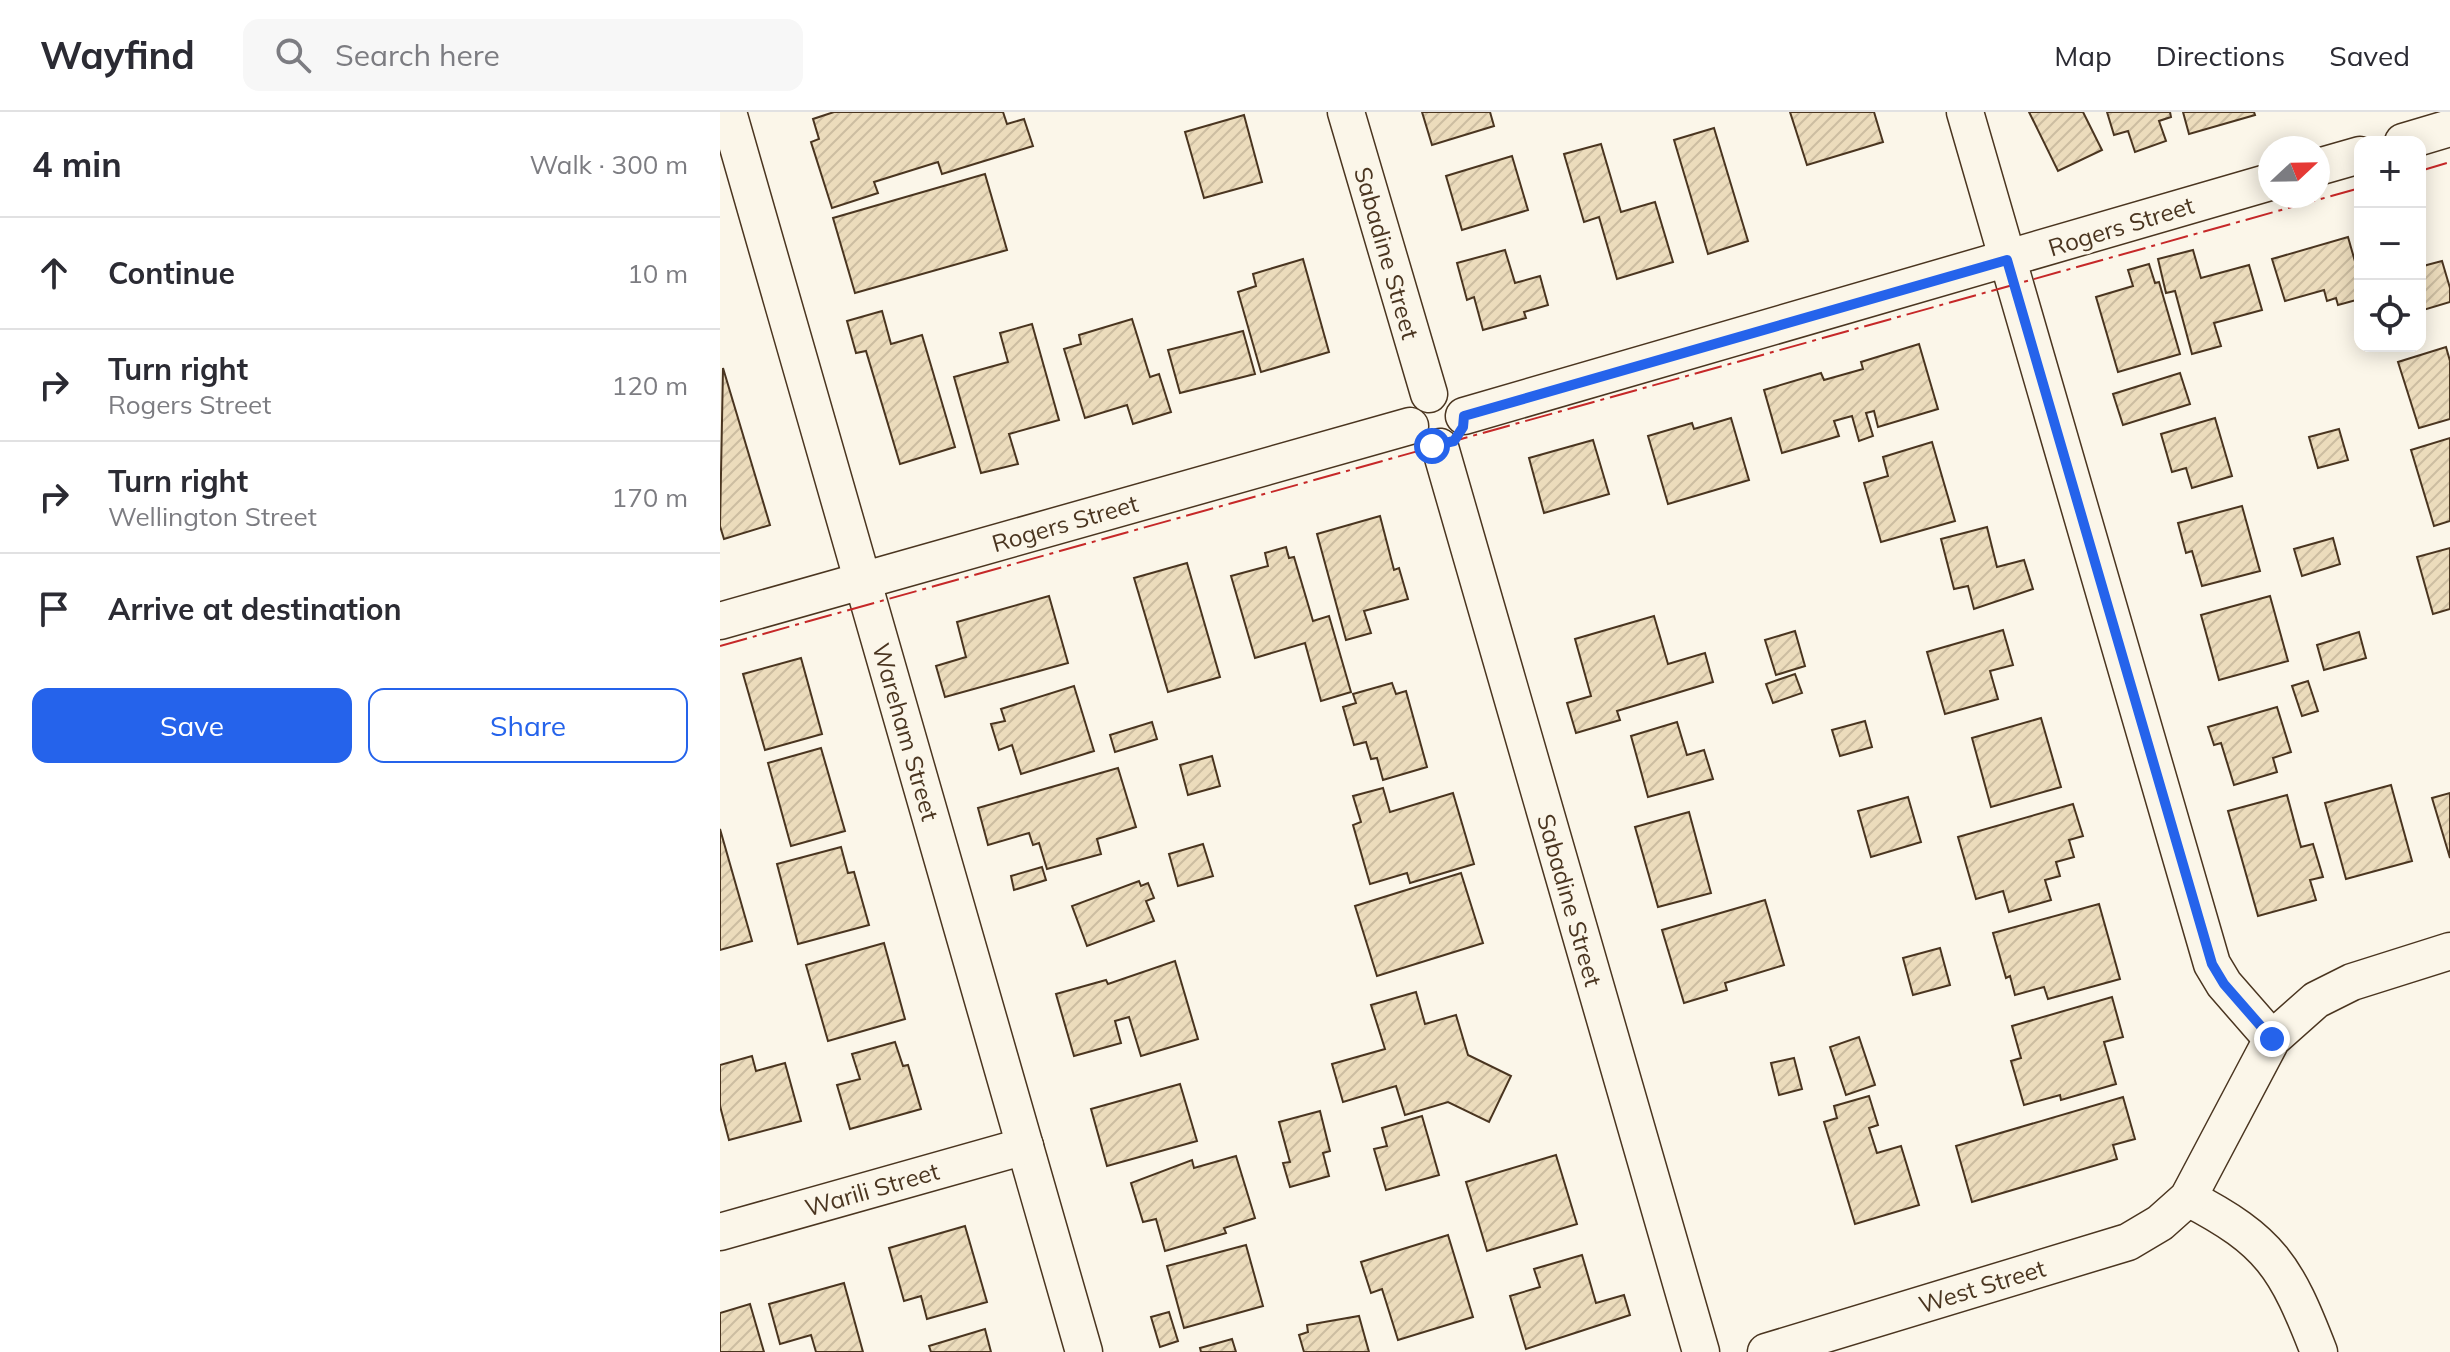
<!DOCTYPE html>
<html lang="en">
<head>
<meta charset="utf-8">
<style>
  body { margin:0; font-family:Mulish,sans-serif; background:#f7f7f7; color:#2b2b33 }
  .controls { position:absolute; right:24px; top:24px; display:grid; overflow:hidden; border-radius:16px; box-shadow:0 4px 20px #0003 }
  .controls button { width:72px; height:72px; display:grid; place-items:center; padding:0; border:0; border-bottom:2px solid #e1e1e2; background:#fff; color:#2b2b33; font:40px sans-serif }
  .compass { position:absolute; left:1538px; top:24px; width:72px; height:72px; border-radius:50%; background:#fff; box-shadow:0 4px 20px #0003; rotate:68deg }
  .stop { position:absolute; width:24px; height:24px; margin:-18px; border:6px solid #2563eb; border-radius:50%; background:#fff }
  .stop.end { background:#2563eb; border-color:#fff; box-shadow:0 2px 8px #0008 }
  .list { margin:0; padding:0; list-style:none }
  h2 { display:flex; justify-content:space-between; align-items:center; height:104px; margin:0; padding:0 32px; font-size:34px }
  h2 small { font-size:26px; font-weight:400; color:#7c7c81 }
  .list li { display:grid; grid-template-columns:52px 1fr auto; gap:24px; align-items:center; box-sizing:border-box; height:112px; padding:0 32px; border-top:2px solid #e1e1e2 }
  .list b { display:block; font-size:30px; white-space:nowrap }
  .list p { margin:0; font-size:26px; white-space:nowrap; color:#7c7c81 }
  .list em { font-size:26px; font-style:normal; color:#7c7c81 }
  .actions { display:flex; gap:16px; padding:24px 32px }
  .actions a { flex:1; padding:18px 0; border:2px solid #2563eb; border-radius:16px; text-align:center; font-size:28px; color:#2563eb }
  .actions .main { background:#2563eb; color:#fff }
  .icon { flex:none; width:44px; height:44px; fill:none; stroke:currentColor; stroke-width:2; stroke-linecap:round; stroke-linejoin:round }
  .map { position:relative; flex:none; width:1730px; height:1240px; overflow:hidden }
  header { display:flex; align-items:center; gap:48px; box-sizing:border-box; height:112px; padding:0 40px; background:#fff; border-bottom:2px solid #e1e1e2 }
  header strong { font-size:38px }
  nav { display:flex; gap:44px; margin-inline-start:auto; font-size:28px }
  .search { width:560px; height:72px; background:#f7f7f7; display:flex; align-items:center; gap:20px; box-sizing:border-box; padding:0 28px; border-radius:16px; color:#7c7c81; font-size:30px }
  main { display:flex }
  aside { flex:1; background:#fff }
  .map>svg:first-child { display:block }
  .building { fill:url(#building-hatch); stroke:#4a3520; stroke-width:2 }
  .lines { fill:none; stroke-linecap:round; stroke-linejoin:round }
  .minor-casing { stroke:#4a3520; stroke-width:39 }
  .minor { stroke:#fbf6e9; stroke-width:36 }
  .power { stroke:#c62828; stroke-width:2; stroke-dasharray:28 6 4 6; stroke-linecap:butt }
  .route { stroke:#2563eb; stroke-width:10 }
  .labels { text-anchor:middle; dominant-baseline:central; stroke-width:6; stroke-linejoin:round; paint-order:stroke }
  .street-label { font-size:24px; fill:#4a3520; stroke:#fbf6e9 }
</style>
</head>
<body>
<header>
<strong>Wayfind</strong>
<div class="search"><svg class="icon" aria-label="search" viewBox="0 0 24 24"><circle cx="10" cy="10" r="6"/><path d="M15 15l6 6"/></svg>Search here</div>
<nav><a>Map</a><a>Directions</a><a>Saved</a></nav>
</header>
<main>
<aside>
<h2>4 min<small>Walk · 300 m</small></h2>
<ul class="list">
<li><svg class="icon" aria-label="ahead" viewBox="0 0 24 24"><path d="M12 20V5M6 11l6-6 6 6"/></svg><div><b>Continue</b></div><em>10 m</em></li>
<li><svg class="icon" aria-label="right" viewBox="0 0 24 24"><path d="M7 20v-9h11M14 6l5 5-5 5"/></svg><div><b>Turn right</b><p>Rogers Street</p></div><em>120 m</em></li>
<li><svg class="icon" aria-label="right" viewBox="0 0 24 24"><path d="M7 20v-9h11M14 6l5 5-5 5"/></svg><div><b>Turn right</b><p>Wellington Street</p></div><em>170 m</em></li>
<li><svg class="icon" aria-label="arrive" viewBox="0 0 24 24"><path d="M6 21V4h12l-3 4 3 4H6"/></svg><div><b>Arrive at destination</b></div></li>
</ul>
<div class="actions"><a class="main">Save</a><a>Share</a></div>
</aside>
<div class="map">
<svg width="1730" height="1240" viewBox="0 0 1730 1240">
  <defs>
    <pattern id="building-hatch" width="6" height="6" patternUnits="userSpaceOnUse" patternTransform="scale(2)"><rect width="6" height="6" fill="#ecdcbc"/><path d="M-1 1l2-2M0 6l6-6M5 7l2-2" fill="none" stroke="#ccbda1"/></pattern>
  </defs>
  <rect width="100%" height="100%" fill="#fbf6e9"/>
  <g class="building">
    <polygon points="114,0 283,0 287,12 304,7 313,34 222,62 218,50 154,70 158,81 112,96 91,30 99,27 93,7"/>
    <polygon points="702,0 770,0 774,14 712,33"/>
    <polygon points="1070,0 1154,0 1163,30 1087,53"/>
    <polygon points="1309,0 1363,0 1382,38 1338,59"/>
    <polygon points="1387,0 1450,0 1451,5 1439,9 1446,29 1415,40 1408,19 1394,23"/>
    <polygon points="1463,0 1534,0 1535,3 1469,22"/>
    <polygon points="524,3 542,70 484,86 465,20"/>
    <polygon points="994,16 1028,129 988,142 954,28"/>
    <polygon points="881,32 901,100 935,90 953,150 897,167 879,105 864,110 844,42"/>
    <polygon points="792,44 808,98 742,118 726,64"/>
    <polygon points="265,62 287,138 135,181 113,106"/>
    <polygon points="1628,125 1640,167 1640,187 1618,193 1616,186 1607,189 1604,178 1565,189 1552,147"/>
    <polygon points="785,138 795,171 820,164 828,193 804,200 806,206 763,218 754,185 747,188 737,151"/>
    <polygon points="1473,138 1481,166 1529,153 1542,198 1494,211 1501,234 1472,242 1455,179 1446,181 1438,147"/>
    <polygon points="1700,143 1703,154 1722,149 1730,176 1730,190 1700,199"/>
    <polygon points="583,147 609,240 541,260 518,180 536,174 533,162"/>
    <polygon points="1429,152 1435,171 1439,170 1460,242 1398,260 1376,185 1413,174 1408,158"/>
    <polygon points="162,199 171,232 202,223 235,335 180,352 146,239 136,241 127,209"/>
    <polygon points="412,207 430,265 439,262 451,300 413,312 407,293 365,306 344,237 361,232 359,223"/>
    <polygon points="312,212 339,308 289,322 298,352 261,361 234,265 288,250 280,221"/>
    <polygon points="523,219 535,262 460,281 448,238"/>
    <polygon points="1199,232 1218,297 1158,315 1154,299 1146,301 1153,324 1139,329 1132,304 1114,309 1119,324 1062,341 1044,278 1101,261 1104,268 1143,257 1141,250"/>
    <polygon points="1726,235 1730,249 1730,307 1699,316 1678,250"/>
    <polygon points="3,256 50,413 4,427 0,414"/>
    <polygon points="1460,261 1470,292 1403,313 1393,282"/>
    <polygon points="1011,306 1029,368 948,392 928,324 972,311 974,317"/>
    <polygon points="1495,306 1512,364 1472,376 1466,356 1452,360 1441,322"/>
    <polygon points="1619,317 1628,348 1598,356 1589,325"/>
    <polygon points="1730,326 1730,409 1714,414 1691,338"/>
    <polygon points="873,328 889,382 824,401 809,346"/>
    <polygon points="1212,330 1235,409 1161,430 1144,371 1168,364 1163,345"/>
    <polygon points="1522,394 1540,459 1482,474 1472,439 1466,441 1458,411"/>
    <polygon points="660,404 674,458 679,456 688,487 644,499 651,521 626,528 597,422"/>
    <polygon points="1267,415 1277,455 1304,448 1313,477 1254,497 1248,474 1234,477 1221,427"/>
    <polygon points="1613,426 1620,452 1582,464 1574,437"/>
    <polygon points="566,435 569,446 574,445 593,509 609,504 631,580 601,589 585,531 535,546 511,464 548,454 545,441"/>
    <polygon points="1730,436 1730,497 1713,502 1697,445"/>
    <polygon points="467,451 500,565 448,580 414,466"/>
    <polygon points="329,484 348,551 225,585 216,554 246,545 237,510"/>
    <polygon points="1550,484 1568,549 1499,568 1481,503"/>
    <polygon points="934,504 948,552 985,541 993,570 897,599 900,608 856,621 847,591 871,584 855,527"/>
    <polygon points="1283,518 1293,553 1270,559 1278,587 1225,602 1207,540"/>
    <polygon points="1075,519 1085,554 1056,563 1045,528"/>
    <polygon points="1639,520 1646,546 1604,558 1597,533"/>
    <polygon points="81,546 102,622 45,638 23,562"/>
    <polygon points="1075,562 1082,581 1053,591 1046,572"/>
    <polygon points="1588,569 1598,599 1582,604 1572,574"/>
    <polygon points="672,571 676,582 686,579 707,655 663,668 657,646 651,647 646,630 634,633 623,595 636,591 633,582"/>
    <polygon points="354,574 374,639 301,662 292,633 279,638 271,612 285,609 281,597"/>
    <polygon points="1557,595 1571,640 1553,646 1557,660 1514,673 1501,631 1494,633 1488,615"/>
    <polygon points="1321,606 1341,675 1271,695 1252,626"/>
    <polygon points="1145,609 1152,635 1120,644 1112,618"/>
    <polygon points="432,610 437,627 395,640 390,623"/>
    <polygon points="957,610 967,643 984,638 993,667 928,685 911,624"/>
    <polygon points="101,636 125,719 71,734 48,651"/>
    <polygon points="492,644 500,674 468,683 460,653"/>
    <polygon points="398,656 416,715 377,727 381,742 327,757 319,731 313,733 309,721 268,733 258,696"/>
    <polygon points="1671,673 1692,749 1626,767 1605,691"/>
    <polygon points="663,676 670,700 733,681 754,752 690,771 687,761 650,772 633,713 641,710 633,684"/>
    <polygon points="1730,681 1730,746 1712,686"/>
    <polygon points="1567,683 1581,735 1593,732 1603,765 1590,768 1596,788 1538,804 1508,699"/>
    <polygon points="1188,685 1201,730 1151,745 1138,699"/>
    <polygon points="1353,692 1363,724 1349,728 1354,745 1336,750 1340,764 1325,768 1331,788 1289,800 1283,779 1256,787 1238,725"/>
    <polygon points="969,700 991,781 938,795 915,715"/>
    <polygon points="0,717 32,829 0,838"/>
    <polygon points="483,732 493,764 458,774 449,742"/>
    <polygon points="121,735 128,761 134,760 149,813 78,832 57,752"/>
    <polygon points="322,755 326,768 294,778 291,764"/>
    <polygon points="741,761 763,831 657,864 635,794"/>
    <polygon points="419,769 421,774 428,771 434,786 426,789 434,809 367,834 352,794"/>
    <polygon points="1045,788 1064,853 1005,871 1007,878 964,891 942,818"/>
    <polygon points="1379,792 1400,867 1328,887 1324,875 1295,883 1290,864 1286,866 1273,821"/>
    <polygon points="164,831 185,907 108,929 86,853"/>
    <polygon points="1220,836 1230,873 1193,883 1183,846"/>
    <polygon points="455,849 478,927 421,944 409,905 395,909 401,931 354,944 336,882 386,868 388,872"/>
    <polygon points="696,880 705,912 736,903 748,943 791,964 769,1010 728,990 685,1003 676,974 623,990 612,952 665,937 651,893"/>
    <polygon points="1392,885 1403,925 1384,930 1396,972 1341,988 1340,983 1304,993 1291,949 1301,946 1292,914"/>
    <polygon points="1139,925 1155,973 1126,983 1110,935"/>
    <polygon points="175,930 183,954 188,953 201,997 130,1017 117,973 140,967 132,942"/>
    <polygon points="32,944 36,959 65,951 81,1009 9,1028 0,994 0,953"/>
    <polygon points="1074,946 1082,977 1059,983 1051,951"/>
    <polygon points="460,972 477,1029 387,1054 371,997"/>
    <polygon points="1149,984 1158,1013 1149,1016 1157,1041 1181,1034 1199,1093 1135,1112 1104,1010 1117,1006 1114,994"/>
    <polygon points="1403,985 1415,1027 1393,1033 1397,1047 1252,1090 1236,1034"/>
    <polygon points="600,999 610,1039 603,1041 609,1064 570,1075 563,1051 570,1050 559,1010"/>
    <polygon points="702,1004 719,1063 666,1078 654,1037 667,1034 662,1016"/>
    <polygon points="836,1043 857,1112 767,1139 746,1070"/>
    <polygon points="516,1044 535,1106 504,1116 506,1121 445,1139 436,1107 423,1110 411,1071 472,1048 474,1056"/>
    <polygon points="245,1114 267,1190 207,1207 201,1184 184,1189 169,1136"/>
    <polygon points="728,1123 753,1205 678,1228 662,1177 651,1181 641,1150"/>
    <polygon points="526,1133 543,1194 464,1216 447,1154"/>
    <polygon points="862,1143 876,1191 904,1183 910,1203 806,1237 790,1184 820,1175 814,1157"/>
    <polygon points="124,1171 143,1240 96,1240 91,1223 60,1232 49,1192"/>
    <polygon points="30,1192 44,1240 0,1240 0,1201"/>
    <polygon points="449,1200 458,1229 440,1235 431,1205"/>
    <polygon points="639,1204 649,1240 584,1240 579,1223 588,1220 587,1213"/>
    <polygon points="265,1217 271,1240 211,1240 209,1234"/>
    <polygon points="512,1227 516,1240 481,1240 480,1236"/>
  </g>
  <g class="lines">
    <g class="minor-casing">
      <g id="minor">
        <polyline points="8,0 364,1240"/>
        <polyline points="626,0 709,282"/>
        <polyline points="1245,0 1492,852 1504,872 1552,927"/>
        <polyline points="1683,30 1730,16"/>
        <polyline points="1598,55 1640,43"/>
        <polyline points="744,304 1550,70"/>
        <polyline points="720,335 981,1240"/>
        <polyline points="0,509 690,314"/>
        <path d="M 1468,1086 C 1551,1129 1566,1155 1599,1240"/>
        <polyline points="0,1120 305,1034"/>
        <polyline points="1046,1240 1408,1130 1440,1111 1468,1086 1552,927 1596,888 1632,870 1730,839"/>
      </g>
    </g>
    <use href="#minor" class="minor"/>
    <g class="power">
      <polyline points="1700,59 1730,50"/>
      <polyline points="0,534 1640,76"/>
    </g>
  </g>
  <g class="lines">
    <polyline class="route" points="712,334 734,329 743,315 744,304 1287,148 1492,852 1504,872 1552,927"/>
  </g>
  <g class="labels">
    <g class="street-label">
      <text transform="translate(1401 114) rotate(-17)">Rogers Street</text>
      <text transform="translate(667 141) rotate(74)">Sabadine Street</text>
      <text transform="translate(345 411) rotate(-16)">Rogers Street</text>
      <text transform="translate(186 620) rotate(74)">Wareham Street</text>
      <text transform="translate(850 788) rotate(74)">Sabadine Street</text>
      <text transform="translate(152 1077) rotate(-16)">Warili Street</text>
      <text transform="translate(1262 1174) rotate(-17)">West Street</text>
    </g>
  </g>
</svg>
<div class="controls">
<button>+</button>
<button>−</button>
<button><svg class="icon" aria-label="locate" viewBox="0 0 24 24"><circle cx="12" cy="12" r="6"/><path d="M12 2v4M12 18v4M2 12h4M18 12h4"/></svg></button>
</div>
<svg class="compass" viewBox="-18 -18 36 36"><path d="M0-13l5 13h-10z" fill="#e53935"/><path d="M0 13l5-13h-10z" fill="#7c7c81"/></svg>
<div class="stop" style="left:712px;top:334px"></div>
<div class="stop end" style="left:1552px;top:927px"></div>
</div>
</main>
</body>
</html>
